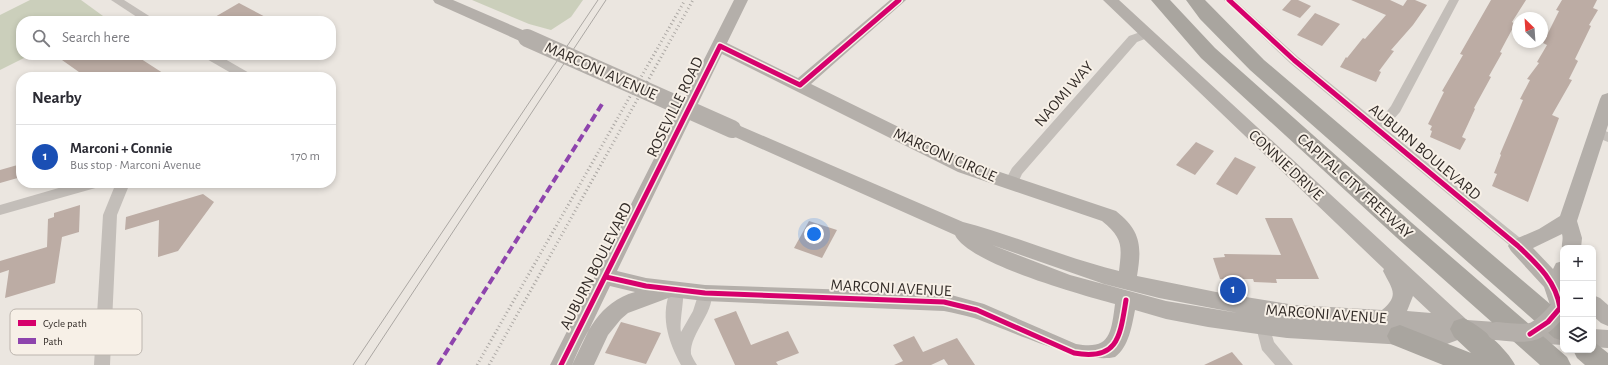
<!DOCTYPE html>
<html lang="en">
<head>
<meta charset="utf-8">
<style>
  body { margin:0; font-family:"Alegreya Sans",sans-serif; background:#f7f7f7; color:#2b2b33 }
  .controls { position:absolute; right:12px; bottom:12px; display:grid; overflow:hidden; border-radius:8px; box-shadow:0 2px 6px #0003 }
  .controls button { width:36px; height:36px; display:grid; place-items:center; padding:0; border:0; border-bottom:1px solid #e1e1e2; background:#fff; color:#2b2b33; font:20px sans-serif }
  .compass { position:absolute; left:1512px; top:12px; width:36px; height:36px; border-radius:50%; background:#fff; box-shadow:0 2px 6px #0003; rotate:335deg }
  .you { position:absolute; left:814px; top:234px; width:14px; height:14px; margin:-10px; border:3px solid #fff; border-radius:50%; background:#1a73e8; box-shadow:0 0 0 6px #1a73e833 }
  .badge { display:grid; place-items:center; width:26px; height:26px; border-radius:50%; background:#b45309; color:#fff; font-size:13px; font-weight:700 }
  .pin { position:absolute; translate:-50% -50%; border:2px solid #fff; box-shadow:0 1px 4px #0006 }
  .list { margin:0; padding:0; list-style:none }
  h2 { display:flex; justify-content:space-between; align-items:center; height:52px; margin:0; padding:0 16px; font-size:17px }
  h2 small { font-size:13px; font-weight:400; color:#7c7c81 }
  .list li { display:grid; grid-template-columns:26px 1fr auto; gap:12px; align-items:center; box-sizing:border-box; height:64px; padding:0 16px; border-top:1px solid #e1e1e2 }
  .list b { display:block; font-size:15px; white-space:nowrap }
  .list p { margin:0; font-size:13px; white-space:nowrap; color:#7c7c81 }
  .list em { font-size:13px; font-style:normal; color:#7c7c81 }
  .icon { flex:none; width:22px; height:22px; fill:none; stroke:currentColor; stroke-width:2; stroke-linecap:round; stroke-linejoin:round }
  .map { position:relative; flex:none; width:1608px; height:365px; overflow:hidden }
  .search { position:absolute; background:#fff; box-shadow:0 2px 6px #0003; left:16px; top:16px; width:320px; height:44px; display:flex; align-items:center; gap:10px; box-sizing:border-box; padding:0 14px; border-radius:16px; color:#7c7c81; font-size:15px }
  .panel { position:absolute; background:#fff; box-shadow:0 2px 6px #0003; left:16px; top:72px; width:320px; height:116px; border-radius:16px }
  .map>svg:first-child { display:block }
  .green { fill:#cbcfbb }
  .building { fill:#bcaca4 }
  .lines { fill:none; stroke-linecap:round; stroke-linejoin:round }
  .street { fill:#c3beb9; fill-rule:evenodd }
  .secondary { fill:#b4afaa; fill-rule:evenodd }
  .highway { fill:#a9a59f; fill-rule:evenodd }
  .tram { stroke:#aba7a3; stroke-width:1 }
  .rail { stroke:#aba7a3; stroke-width:3; stroke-dasharray:1 3; stroke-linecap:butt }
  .secondary-bridge { stroke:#b4afaa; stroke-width:18 }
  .quiet { stroke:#8e44ad; stroke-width:4; stroke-dasharray:8 4; stroke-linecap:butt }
  .cycleway-casing { stroke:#f7f0e7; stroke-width:8 }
  .cycleway { stroke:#d6006c; stroke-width:5 }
  .labels { text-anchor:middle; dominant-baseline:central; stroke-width:4; stroke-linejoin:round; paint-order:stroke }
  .street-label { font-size:16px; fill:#332c28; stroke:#f7f0e7 }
  .key { fill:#f7f0e7; stroke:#bcb5ae; stroke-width:1 }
  .key-label { font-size:11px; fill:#332c28 }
</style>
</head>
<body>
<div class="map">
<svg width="1608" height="365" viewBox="0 0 1608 365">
  <rect width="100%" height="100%" fill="#ebe6e0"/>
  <g class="green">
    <polygon points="30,0 81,0 103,16 95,21 21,21 21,55 30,55 0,70 0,15"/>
    <polygon points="472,0 583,0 571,17 551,30 529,24"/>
  </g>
  <g class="building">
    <polygon points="1291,0 1298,0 1311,6 1300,18 1282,10"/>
    <polygon points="1351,0 1390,0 1403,6 1407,0 1415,0 1427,5 1413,25 1391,50 1394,51 1379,71 1381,72 1376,82 1340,67 1346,57 1347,58 1363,38 1365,39 1386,15"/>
    <polygon points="1491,0 1526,0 1512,22 1515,24 1500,52 1502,53 1489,76 1491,77 1474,108 1475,109 1462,137 1466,139 1460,150 1430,137 1432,131 1430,130 1432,126 1428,124 1444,92 1442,91 1463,55 1460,54"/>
    <polygon points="1562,0 1597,0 1593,8 1598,10 1589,25 1591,26 1575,59 1578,61 1569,79 1572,80 1552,115 1559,118 1528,202 1492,186 1497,174 1494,173 1501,155 1500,154 1523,100 1520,99 1530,80 1527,79 1539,63 1537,62 1547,45 1543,43 1559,11 1556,10"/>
    <polygon points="239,3 273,21 208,21"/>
    <polygon points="1315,13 1340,24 1322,46 1297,35"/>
    <polygon points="72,55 135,55 169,77 86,77 62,60"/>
    <polygon points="1196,142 1214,151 1195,175 1176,165"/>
    <polygon points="1235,157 1256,167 1237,195 1216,184"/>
    <polygon points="21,164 21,177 0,183 0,170"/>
    <polygon points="203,194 214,202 178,251 158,257 159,220 125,230 126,217"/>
    <polygon points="80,205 79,232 62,237 55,283 5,298 9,270 0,273 0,261 47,247 48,219 54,217 54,213"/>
    <polygon points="1265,218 1292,218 1319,279 1276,279 1277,283 1254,282 1253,279 1220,279 1213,258 1225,257 1224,254 1281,255"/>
    <polygon points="809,221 837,230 822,258 794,248"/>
    <polygon points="736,311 751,345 788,331 799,353 776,362 778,365 735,365 714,319"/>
    <polygon points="621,322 661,333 646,364 605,353"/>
    <polygon points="914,336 923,352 957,338 975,365 948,365 944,359 931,365 894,365 903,361 893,345"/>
    <polygon points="1232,352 1243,365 1204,365"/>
  </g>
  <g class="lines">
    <g class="street">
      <polygon points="111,0 124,0 157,21 143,21"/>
      <polygon points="1224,0 1235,0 1298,57 1374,119 1384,115 1391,106 1449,0 1459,0 1400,112 1392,121 1382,126 1530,246 1532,250 1530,254 1525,256 1520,254 1290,63"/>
      <polygon points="1146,30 1152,34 1150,37 1137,42 1022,174 1016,187 1011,188 1006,187 1004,183 1012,168 1129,36"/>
      <polygon points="203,55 218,55 251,74 253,77 238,77 205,58"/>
      <polygon points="1597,128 1608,132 1608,142 1593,136 1591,133 1593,130"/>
      <polygon points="76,183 101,183 99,187 0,215 0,205"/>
      <polygon points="116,183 130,183 117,215 110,365 94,365 103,215"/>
      <path d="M 677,285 L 682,287 C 686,294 679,320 681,332 L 693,311 L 700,289 L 705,287 L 710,289 C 719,308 689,333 691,354 C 692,357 695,362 697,365 L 681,365 C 668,341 659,314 672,287 Z"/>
      <polygon points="1263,321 1268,322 1274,342 1293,365 1275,365 1262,350 1256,327 1258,322"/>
    </g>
    <g class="secondary">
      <polygon points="433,0 453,0 532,34 535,38 532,42 527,43 522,42 435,3"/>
      <path d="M 734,0 L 748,0 L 727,43 L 798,78 L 890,0 L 906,0 L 811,84 L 970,162 L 1116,211 C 1141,231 1142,246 1137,276 L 1221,293 L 1295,305 L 1382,310 C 1400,295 1392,289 1383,271 L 1384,269 L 1103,0 L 1119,0 L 1467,320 L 1496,322 L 1503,325 L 1506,331 L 1503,337 L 1496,340 L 1463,338 L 1439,347 L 1287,338 L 1208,327 L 1166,319 L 1135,310 C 1132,325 1129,347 1115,357 C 1081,365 1009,330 974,318 C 964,315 954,313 944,311 L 705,301 L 671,297 L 628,313 L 621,319 L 608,335 L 594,365 L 572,365 C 586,333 599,302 635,292 L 610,286 L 572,365 L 550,365 ZM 722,54 L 958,172 L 1102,221 C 1123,238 1122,246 1119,271 C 1066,258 1016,236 963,222 L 738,125 L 732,123 L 726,125 L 723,129 L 726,133 L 955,235 C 969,264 1082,295 1115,304 C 1111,334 1110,350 1076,344 L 984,304 L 944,293 L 705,285 L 646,278 L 617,271 ZM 992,245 L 1104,284 L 1159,298 L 1238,313 L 1166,301 L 1070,275 ZM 1413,296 L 1431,313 L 1407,311 Z"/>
      <path d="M 1608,93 L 1608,125 L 1577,221 L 1582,238 L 1581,248 L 1563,248 L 1563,251 C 1560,246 1564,240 1562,234 L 1533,248 L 1553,269 L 1556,263 L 1563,261 L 1563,316 L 1560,317 L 1553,314 L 1544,287 L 1511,251 L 1508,246 L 1511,241 L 1539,229 L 1560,216 L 1600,99 L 1602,95 Z"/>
      <polygon points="1593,295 1600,298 1608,305 1608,326 1601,323 1593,316"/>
      <polygon points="1530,325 1563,327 1563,345 1530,343 1523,340 1520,334 1523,328"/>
      <polygon points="1593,329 1608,330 1608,348 1593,347"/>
    </g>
    <g class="highway">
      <polygon points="1151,0 1170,0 1215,48 1412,223 1567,357 1571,365 1540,365 1396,237 1201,58"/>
      <polygon points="1186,0 1205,0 1264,60 1563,315 1563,341 1554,338 1250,70 1200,19"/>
      <path d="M 1463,318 C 1479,324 1508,350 1515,365 L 1443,365 L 1391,344 L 1387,336 L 1391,328 L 1400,325 L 1471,353 L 1454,337 L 1450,329 L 1454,321 Z"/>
      <polygon points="1593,341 1608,353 1608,365 1585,365 1577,358 1573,350 1593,350"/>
    </g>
    <g class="tram">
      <polyline points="353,365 598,0"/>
      <polyline points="365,365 606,0"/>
    </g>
    <g class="rail">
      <polyline points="477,365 685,0"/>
      <polyline points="489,365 693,0"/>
    </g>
    <g class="secondary-bridge">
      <polyline points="527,38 732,129"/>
      <path d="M 1496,331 C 1532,334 1535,337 1560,308"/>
    </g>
    <polyline class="quiet" points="438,365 604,101"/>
    <g class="cycleway-casing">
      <g id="cycleway">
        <path d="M 1229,0 L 1294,60 L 1518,246 C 1537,264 1556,281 1560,308 L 1548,322 L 1530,334"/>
        <path d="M 606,277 L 646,286 L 705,293 L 944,302 L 977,310 L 1074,353 C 1118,361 1120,337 1126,300"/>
        <polyline points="561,365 720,46 800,85 899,0"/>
      </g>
    </g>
    <use href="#cycleway" class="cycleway"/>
  </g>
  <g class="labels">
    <g class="street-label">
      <text transform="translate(601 71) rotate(24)">MARCONI AVENUE</text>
      <text transform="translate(1064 94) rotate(-49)">NAOMI WAY</text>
      <text transform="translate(675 107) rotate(-64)">ROSEVILLE ROAD</text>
      <text transform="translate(1425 152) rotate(40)">AUBURN BOULEVARD</text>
      <text transform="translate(945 155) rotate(24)">MARCONI CIRCLE</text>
      <text transform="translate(1286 165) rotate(43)">CONNIE DRIVE</text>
      <text transform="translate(1355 186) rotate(42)">CAPITAL CITY FREEWAY</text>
      <text transform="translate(596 266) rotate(-63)">AUBURN BOULEVARD</text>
      <text transform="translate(891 288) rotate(3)">MARCONI AVENUE</text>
      <text transform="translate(1326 314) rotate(4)">MARCONI AVENUE</text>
    </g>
  </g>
  <rect x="10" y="309" width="132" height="46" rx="6" class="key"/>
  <rect x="18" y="320" width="18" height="6" fill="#d6006c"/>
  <rect x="18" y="338" width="18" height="6" fill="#8e44ad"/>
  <g class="key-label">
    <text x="43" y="327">Cycle path</text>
    <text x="43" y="345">Path</text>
  </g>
</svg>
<div class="controls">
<button>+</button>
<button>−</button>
<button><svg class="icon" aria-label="layers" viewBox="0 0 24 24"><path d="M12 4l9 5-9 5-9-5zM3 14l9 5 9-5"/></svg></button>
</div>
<svg class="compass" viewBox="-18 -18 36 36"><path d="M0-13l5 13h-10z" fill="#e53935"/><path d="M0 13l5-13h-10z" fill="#7c7c81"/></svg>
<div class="you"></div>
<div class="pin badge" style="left:1233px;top:290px;background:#1a4fb4">1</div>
<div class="search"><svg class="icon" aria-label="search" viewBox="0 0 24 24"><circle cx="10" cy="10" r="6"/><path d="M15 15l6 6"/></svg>Search here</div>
<section class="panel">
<h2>Nearby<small></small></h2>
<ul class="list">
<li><span class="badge" style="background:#1a4fb4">1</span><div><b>Marconi + Connie</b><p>Bus stop · Marconi Avenue</p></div><em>170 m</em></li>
</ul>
</section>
</div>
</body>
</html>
